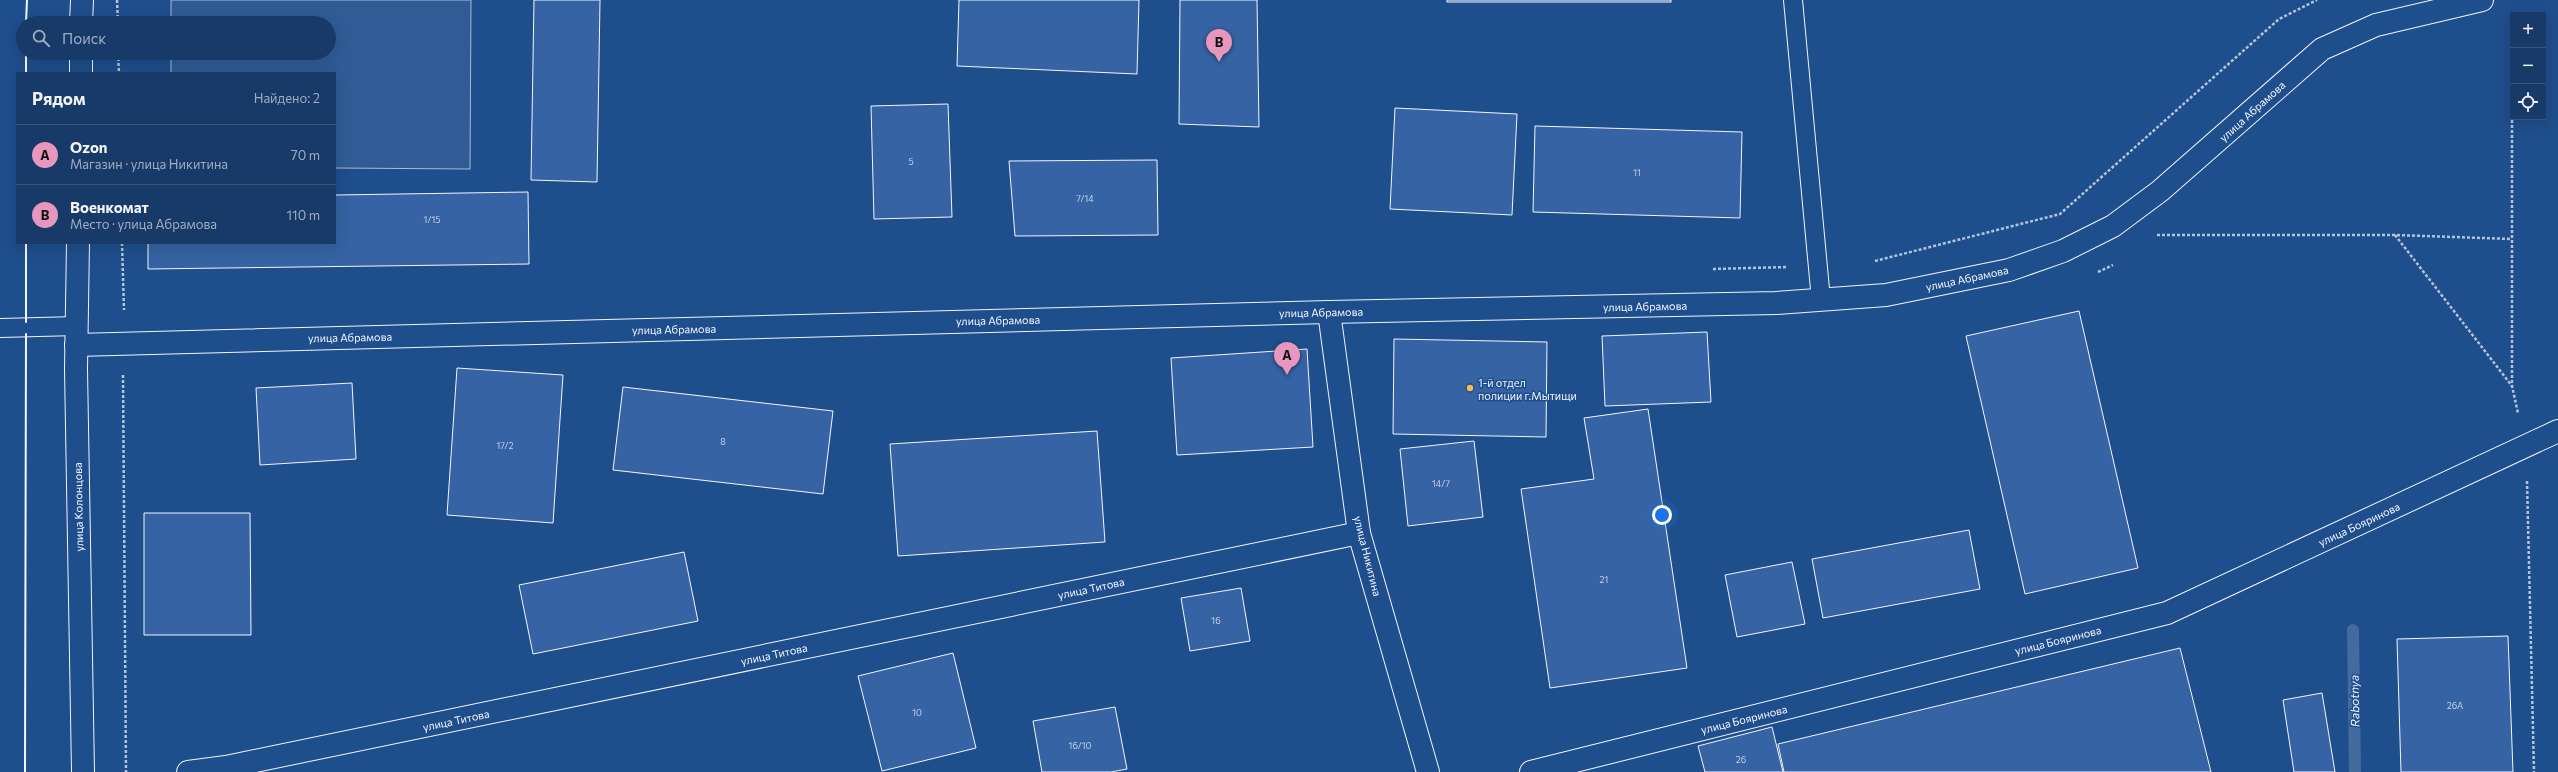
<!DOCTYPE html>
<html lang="ru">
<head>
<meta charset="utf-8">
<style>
  body { margin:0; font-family:Commissioner,sans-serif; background:#20416f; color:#f1f3f6 }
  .controls { position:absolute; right:12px; top:12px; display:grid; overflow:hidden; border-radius:0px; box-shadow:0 4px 16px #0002 }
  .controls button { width:36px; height:36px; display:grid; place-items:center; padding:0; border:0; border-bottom:1px solid #36547d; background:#173a69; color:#f1f3f6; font:20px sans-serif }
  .you { position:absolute; left:1662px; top:515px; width:14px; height:14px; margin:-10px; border:3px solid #fff; border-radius:50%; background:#1a73e8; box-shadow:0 0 0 6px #1a73e833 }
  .badge { display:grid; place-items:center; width:26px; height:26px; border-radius:50%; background:#e797bd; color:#111; font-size:13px; font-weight:700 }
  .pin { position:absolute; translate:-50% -33px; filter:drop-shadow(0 1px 2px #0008) }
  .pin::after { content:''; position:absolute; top:21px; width:14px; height:12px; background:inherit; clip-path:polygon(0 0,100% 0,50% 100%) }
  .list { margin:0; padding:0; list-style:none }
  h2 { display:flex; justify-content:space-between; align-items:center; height:52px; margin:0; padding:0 16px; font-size:17px }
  h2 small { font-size:13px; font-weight:400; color:#9eadc0 }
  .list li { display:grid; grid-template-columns:26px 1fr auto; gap:12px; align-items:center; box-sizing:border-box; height:60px; padding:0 16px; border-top:1px solid #36547d }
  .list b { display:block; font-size:15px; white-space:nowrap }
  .list p { margin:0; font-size:13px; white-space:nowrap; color:#9eadc0 }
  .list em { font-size:13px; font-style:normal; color:#9eadc0 }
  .icon { flex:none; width:22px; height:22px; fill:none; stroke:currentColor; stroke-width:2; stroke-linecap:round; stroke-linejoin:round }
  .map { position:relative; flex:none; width:2558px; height:772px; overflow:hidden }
  .search { position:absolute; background:#173a69; box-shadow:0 4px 16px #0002; left:16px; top:16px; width:320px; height:44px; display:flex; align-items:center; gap:10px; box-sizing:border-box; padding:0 14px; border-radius:22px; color:#9eadc0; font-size:15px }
  .panel { position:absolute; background:#173a69; box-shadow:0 4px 16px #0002; left:16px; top:72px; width:320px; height:172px; border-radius:0px }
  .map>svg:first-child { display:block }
  .built { fill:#305b95; stroke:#a8bbd7 }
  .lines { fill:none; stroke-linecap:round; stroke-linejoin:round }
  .stream { stroke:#446ba0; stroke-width:12 }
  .building { fill:#3563a3; stroke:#f2f6ff }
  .lane-casing { stroke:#f2f6ff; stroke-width:20 }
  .street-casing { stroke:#f2f6ff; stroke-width:24 }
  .secondary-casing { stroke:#f2f6ff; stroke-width:24 }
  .path { stroke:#b3c4dc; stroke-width:2.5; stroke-dasharray:3 2; stroke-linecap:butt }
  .lane { stroke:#1f4e8c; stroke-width:18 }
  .street { stroke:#1f4e8c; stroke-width:22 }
  .secondary { stroke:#1f4e8c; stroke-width:22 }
  .wall { stroke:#f2f6ff; stroke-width:2 }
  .poi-dot { fill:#ffb74d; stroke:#1f4e8c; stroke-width:1.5 }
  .labels { text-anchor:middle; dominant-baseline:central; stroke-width:3; stroke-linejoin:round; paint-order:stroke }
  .number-label { font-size:9px; fill:#c3d1e8 }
  .street-label { font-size:11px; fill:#f2f6ff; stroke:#1f4e8c }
  .poi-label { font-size:11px; fill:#f2f6ff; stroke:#1f4e8c; text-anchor:start }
  .water-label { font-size:12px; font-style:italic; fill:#f2f6ff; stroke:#1f4e8c }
</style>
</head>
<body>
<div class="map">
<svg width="2558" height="772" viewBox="0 0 2558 772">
  <rect width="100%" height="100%" fill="#1f4e8c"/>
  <polygon class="built" points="171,0 471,0 470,169 335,168 335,73 171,73 171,53 329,53 329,23 171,23"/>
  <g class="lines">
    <polyline class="stream" points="2353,630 2355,772"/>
  </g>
  <g class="building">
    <polygon points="534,0 600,0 597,182 531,180"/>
    <polygon points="959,0 1139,0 1137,74 957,66"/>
    <polygon points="1180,0 1257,0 1259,127 1179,124"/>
    <rect x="1447" y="0" width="224" height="2"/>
    <polygon points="948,104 952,217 874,219 871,106"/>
    <polygon points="1395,108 1517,114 1512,215 1390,209"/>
    <polygon points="1535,126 1742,132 1740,218 1533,212"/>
    <polygon points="1157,160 1158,235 1015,236 1009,161"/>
    <polygon points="528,192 529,264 148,269 148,243 335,243 335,195"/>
    <polygon points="2079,311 2138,568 2025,594 1966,336"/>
    <polygon points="1707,332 1711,402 1605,406 1602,336"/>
    <polygon points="1394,339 1547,342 1546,437 1393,434"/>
    <polygon points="1307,349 1313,447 1177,455 1171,358"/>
    <polygon points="457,368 563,375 553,523 447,515"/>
    <polygon points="352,383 356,459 260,465 256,388"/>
    <polygon points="623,387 833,411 823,494 613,470"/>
    <polygon points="1648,409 1687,668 1550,688 1521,489 1594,479 1584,418"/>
    <polygon points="1097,431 1105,542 898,556 890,444"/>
    <polygon points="1474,441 1483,517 1408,526 1400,449"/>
    <polygon points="144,513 250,513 251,635 144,635"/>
    <polygon points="1969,530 1980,589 1823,618 1812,559"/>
    <polygon points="684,552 698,621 533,654 519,585"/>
    <polygon points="1792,562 1805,624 1737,637 1725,575"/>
    <polygon points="1241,588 1250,641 1190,651 1181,598"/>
    <polygon points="2508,636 2513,772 2401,772 2397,639"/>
    <polygon points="2180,648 2211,772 1784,772 1778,744"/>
    <polygon points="953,653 976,748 882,771 858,676"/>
    <polygon points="2322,693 2335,772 2294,772 2283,700"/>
    <polygon points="1115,707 1127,769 1111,772 1042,772 1033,721"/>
    <polygon points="1772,727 1783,772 1705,772 1698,746"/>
  </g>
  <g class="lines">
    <g class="lane-casing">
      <g id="lane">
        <polyline points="1793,0 1821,300"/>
        <polyline points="0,328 77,326"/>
      </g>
    </g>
    <g class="street-casing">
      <g id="street">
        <polyline points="1329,312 1359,533 1428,772"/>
        <polyline points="188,772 226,767 1359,533"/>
        <polyline points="1531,772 2167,613 2558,431"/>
      </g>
    </g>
    <g class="secondary-casing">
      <g id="secondary">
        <polyline points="81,23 82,0"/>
        <polyline points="81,73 81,53"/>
        <polyline points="78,243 76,369 83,772"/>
        <polyline points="76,345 1329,312 1776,303 1886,295 2009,270 2063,251 2113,226 2160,191 2322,49 2376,25 2482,0"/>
      </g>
    </g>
    <g class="path">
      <polyline points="117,0 118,23"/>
      <polyline points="118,53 119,73"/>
      <polyline points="2512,65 2512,386 2518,413"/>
      <polyline points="2157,235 2395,235 2512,239"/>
      <polyline points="2395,235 2512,386"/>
      <polyline points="122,243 124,310"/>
      <polyline points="1875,261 2060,214 2279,19 2317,0"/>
      <polyline points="1713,269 1788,267"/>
      <polyline points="2098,272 2113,265"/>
      <polyline points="123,375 126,772"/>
      <polyline points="2527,481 2534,772"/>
    </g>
    <use href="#lane" class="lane"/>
    <use href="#street" class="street"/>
    <use href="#secondary" class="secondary"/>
    <g class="wall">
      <polyline points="26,23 27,0"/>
      <polyline points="26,73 26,53"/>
      <polyline points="26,322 26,243"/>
      <polyline points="25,772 26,334"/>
    </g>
  </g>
  <circle class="poi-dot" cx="1470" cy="388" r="4"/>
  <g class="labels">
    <g class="number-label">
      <text x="911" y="161">5</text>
      <text x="1637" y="172">11</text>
      <text x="1085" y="198">7/14</text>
      <text x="432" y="219">1/15</text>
      <text x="723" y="441">8</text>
      <text x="505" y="445">17/2</text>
      <text x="1441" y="483">14/7</text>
      <text x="1604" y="579">21</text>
      <text x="1216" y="620">16</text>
      <text x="2455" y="705">26А</text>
      <text x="917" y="712">10</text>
      <text x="1080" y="745">16/10</text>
      <text x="1741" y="759">26</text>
    </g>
    <g class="street-label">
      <text transform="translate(2252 111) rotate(-42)">улица Абрамова</text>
      <text transform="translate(1967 278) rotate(-12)">улица Абрамова</text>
      <text transform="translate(1645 306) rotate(-1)">улица Абрамова</text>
      <text transform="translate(1321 312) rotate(-1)">улица Абрамова</text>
      <text transform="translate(998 320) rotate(-1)">улица Абрамова</text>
      <text transform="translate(674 329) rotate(-1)">улица Абрамова</text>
      <text transform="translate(350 337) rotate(-1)">улица Абрамова</text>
      <text transform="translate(78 507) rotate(-91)">улица Колонцова</text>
      <text transform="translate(2359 524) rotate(-25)">улица Бояринова</text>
      <text transform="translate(1368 556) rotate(76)">улица Никитина</text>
      <text transform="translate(1091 588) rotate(-12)">улица Титова</text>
      <text transform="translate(2058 640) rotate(-14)">улица Бояринова</text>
      <text transform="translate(774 654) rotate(-12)">улица Титова</text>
      <text transform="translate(1744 719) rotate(-14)">улица Бояринова</text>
      <text transform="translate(456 720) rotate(-12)">улица Титова</text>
    </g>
    <g class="poi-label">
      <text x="1478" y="382">1-й отдел<tspan x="1478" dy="13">полиции г.Мытищи</tspan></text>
    </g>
    <g class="water-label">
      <text transform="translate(2354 701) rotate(-91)">Rabotnya</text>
    </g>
  </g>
</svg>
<div class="controls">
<button>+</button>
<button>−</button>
<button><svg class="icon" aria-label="locate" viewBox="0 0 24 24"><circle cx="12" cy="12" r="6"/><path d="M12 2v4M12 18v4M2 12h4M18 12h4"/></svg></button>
</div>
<div class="you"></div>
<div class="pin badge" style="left:1287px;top:375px">A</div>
<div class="pin badge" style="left:1219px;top:62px">B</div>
<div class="search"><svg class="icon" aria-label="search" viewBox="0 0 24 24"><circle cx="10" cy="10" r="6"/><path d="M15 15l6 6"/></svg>Поиск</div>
<section class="panel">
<h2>Рядом<small>Найдено: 2</small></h2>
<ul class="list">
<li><span class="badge">A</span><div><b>Ozon</b><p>Магазин · улица Никитина</p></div><em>70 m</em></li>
<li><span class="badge">B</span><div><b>Военкомат</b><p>Место · улица Абрамова</p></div><em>110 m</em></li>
</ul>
</section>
</div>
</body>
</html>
